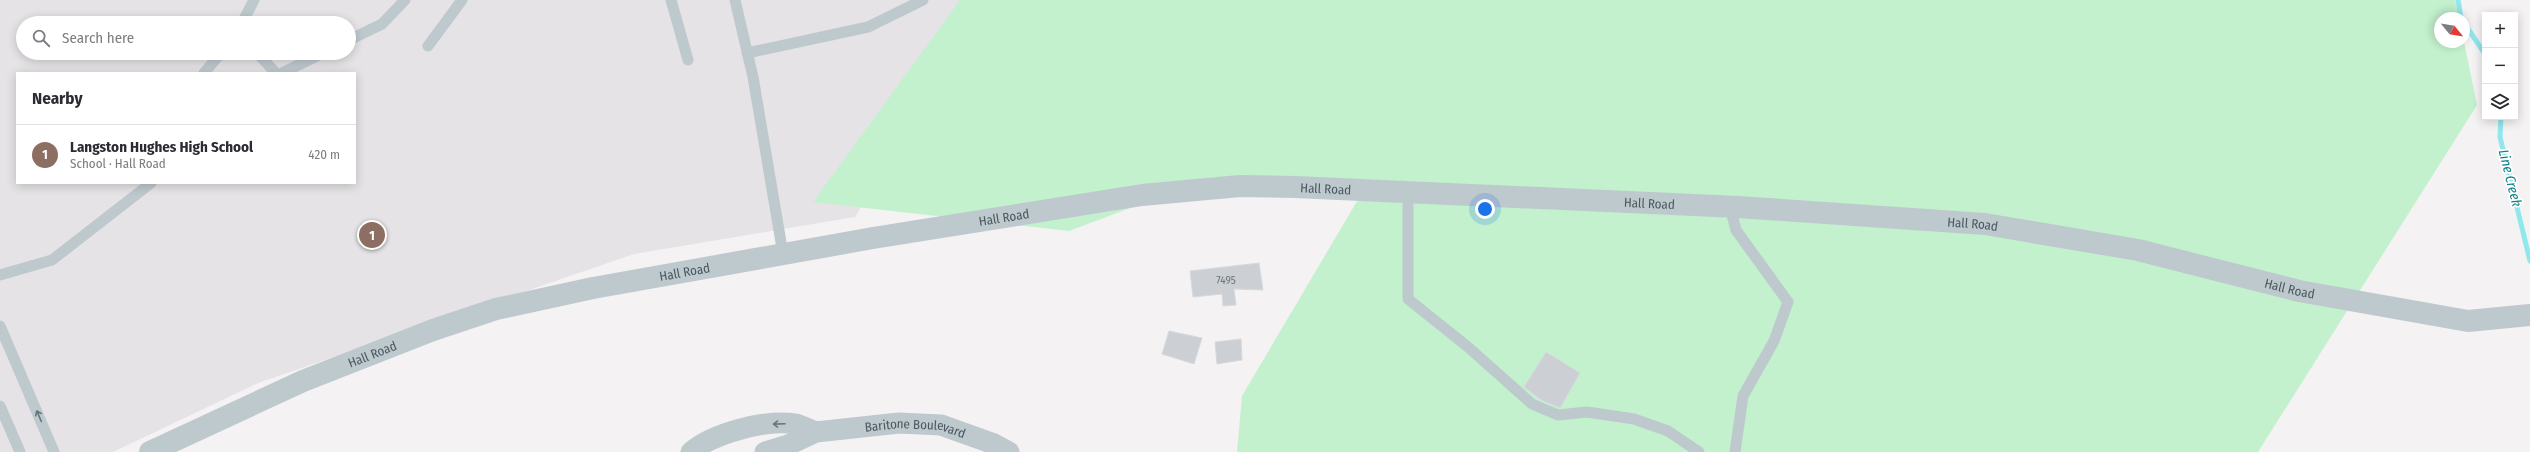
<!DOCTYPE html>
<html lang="en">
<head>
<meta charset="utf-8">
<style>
  body { margin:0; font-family:"Fira Sans Condensed",sans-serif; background:#f2f2f3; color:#2b2b33 }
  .controls { position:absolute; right:12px; top:12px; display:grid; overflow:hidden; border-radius:0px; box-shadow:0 2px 10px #0003 }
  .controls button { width:36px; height:36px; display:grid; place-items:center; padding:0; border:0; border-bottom:1px solid #e1e1e2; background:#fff; color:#2b2b33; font:20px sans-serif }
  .compass { position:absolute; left:2434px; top:12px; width:36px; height:36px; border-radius:50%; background:#fff; box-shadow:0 2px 10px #0003; rotate:120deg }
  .you { position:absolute; left:1485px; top:209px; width:14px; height:14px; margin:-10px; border:3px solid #fff; border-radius:50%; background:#1a73e8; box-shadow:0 0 0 6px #1a73e833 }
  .badge { display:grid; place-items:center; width:26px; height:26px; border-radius:50%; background:#1e96e3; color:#fff; font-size:13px; font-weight:700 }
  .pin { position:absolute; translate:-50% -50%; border:2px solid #fff; box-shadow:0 1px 4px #0006 }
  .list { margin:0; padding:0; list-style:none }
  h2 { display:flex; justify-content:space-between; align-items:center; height:52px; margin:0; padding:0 16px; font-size:17px }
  h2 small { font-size:13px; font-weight:400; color:#7c7c81 }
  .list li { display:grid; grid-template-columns:26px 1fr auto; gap:12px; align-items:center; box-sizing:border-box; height:60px; padding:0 16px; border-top:1px solid #e1e1e2 }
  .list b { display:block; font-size:15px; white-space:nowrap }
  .list p { margin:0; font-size:13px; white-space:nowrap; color:#7c7c81 }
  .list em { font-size:13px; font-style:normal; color:#7c7c81 }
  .icon { flex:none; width:22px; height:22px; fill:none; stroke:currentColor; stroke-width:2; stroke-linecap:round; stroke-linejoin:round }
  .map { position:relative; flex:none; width:2530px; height:452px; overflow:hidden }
  .search { position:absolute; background:#fff; box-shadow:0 2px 10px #0003; left:16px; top:16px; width:340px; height:44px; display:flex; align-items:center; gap:10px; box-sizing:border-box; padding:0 14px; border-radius:22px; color:#7c7c81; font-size:15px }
  .panel { position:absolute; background:#fff; box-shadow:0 2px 10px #0003; left:16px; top:72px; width:340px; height:112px; border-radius:0px }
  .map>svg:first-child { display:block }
  .education { fill:#e5e3e5; fill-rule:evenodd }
  .green { fill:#c3f0cd }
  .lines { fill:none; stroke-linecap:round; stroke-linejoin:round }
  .stream { stroke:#91e8ec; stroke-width:5 }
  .building { fill:#ccd0d4; stroke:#d7dadd }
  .service { stroke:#bec9ce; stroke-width:11 }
  .minor { stroke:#bec9ce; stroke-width:21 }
  .tertiary { stroke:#bec9ce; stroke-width:22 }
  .oneway { stroke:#67757c }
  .labels { text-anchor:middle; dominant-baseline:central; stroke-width:3.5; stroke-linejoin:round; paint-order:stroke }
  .number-label { font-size:11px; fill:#6a777d }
  .street-label { font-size:13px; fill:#4a5960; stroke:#fff }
  .water-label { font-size:14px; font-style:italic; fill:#108287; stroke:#fff }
</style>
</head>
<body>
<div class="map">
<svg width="2530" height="452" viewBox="0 0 2530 452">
  <rect width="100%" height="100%" fill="#f4f2f3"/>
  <path class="education" d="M 0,0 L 982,0 L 855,217 L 634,254 L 258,383 L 113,452 L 0,452 ZM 23,23 L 349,23 L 349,53 L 23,53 ZM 17,73 L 355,73 L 355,183 L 17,183 Z"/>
  <polygon class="green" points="960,0 2455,0 2459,18 2440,18 2440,42 2464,42 2477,105 2258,452 1237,452 1242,396 1366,186 1213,177 1069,231 813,202"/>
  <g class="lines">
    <g class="stream">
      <polyline points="2458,0 2461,18"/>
      <polyline points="2464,23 2485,54"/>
      <polyline points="2501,117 2500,137 2530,261"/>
    </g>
  </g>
  <g class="building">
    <polygon points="1259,263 1263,290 1234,289 1236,305 1223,306 1222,294 1193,297 1190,271"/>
    <polygon points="1169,331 1202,338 1194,364 1162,354"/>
    <polygon points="1241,339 1242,360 1217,364 1215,342"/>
    <polygon points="1546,352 1580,373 1560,408 1541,400 1524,387"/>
  </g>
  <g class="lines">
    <g class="service">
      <polyline points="671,0 688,60"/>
      <polyline points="735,0 753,77 783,254"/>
      <polyline points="242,23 254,0"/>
      <polyline points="349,40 382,24 405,0"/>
      <polyline points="428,46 462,0"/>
      <polyline points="257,53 276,73"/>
      <polyline points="747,53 868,27 923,0"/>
      <polyline points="204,73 221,53"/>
      <polyline points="282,73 323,53"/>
      <polyline points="1408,192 1408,299 1468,347 1532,404 1558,415 1587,412 1634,419 1668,431 1699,452"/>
      <polyline points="1730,207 1736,230 1788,302 1774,341 1743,396 1735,452"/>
      <polyline points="0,275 52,260 151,183"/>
      <polyline points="0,326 54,452"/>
      <polyline points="0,406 20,452"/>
    </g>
    <g class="minor">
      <path d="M 691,452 C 714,433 766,419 796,424 C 803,426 810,430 816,432"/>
      <path id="s1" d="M 765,452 L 788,445 L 816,432 L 899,423 L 941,425 L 994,444 L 1009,452"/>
    </g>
    <path class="tertiary" id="s2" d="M 150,452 L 303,381 L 433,330 L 496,309 L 593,288 L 873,238 L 1142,195 L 1240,186 L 1295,187 L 1738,207 L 1985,224 L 2138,250 L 2299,291 L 2468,321 L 2530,315"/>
  </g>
  <defs><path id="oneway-shaft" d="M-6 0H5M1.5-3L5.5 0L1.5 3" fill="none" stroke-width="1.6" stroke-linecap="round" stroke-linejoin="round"/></defs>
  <g class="oneway">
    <use href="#oneway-shaft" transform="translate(39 416) rotate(-113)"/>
    <use href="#oneway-shaft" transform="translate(779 424) rotate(178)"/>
  </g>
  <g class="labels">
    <g class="number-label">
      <text x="1226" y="280">7495</text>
    </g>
    <g class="street-label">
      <text stroke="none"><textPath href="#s2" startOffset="1215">Hall Road</textPath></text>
      <text stroke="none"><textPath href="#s2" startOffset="1539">Hall Road</textPath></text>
      <text stroke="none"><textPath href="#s2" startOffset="891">Hall Road</textPath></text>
      <text stroke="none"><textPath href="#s2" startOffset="1863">Hall Road</textPath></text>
      <text stroke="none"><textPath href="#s2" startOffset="567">Hall Road</textPath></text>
      <text stroke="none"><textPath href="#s2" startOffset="2187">Hall Road</textPath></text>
      <text stroke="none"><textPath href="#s2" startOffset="243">Hall Road</textPath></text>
      <text stroke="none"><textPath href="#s1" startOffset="155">Baritone Boulevard</textPath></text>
    </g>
    <g class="water-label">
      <text transform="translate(2510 178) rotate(76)">Line Creek</text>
    </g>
  </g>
</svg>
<div class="controls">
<button>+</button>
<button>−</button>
<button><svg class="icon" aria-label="layers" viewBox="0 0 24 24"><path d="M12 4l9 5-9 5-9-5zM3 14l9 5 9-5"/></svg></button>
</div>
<svg class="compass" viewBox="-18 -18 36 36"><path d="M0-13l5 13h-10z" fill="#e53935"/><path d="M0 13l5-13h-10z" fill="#7c7c81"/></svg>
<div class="you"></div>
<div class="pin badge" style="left:372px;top:235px;background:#8d6e63">1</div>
<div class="search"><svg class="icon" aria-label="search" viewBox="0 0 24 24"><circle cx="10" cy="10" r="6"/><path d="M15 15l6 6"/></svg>Search here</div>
<section class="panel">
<h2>Nearby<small></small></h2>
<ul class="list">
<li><span class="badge" style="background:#8d6e63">1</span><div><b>Langston Hughes High School</b><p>School · Hall Road</p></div><em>420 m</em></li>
</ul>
</section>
</div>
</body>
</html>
